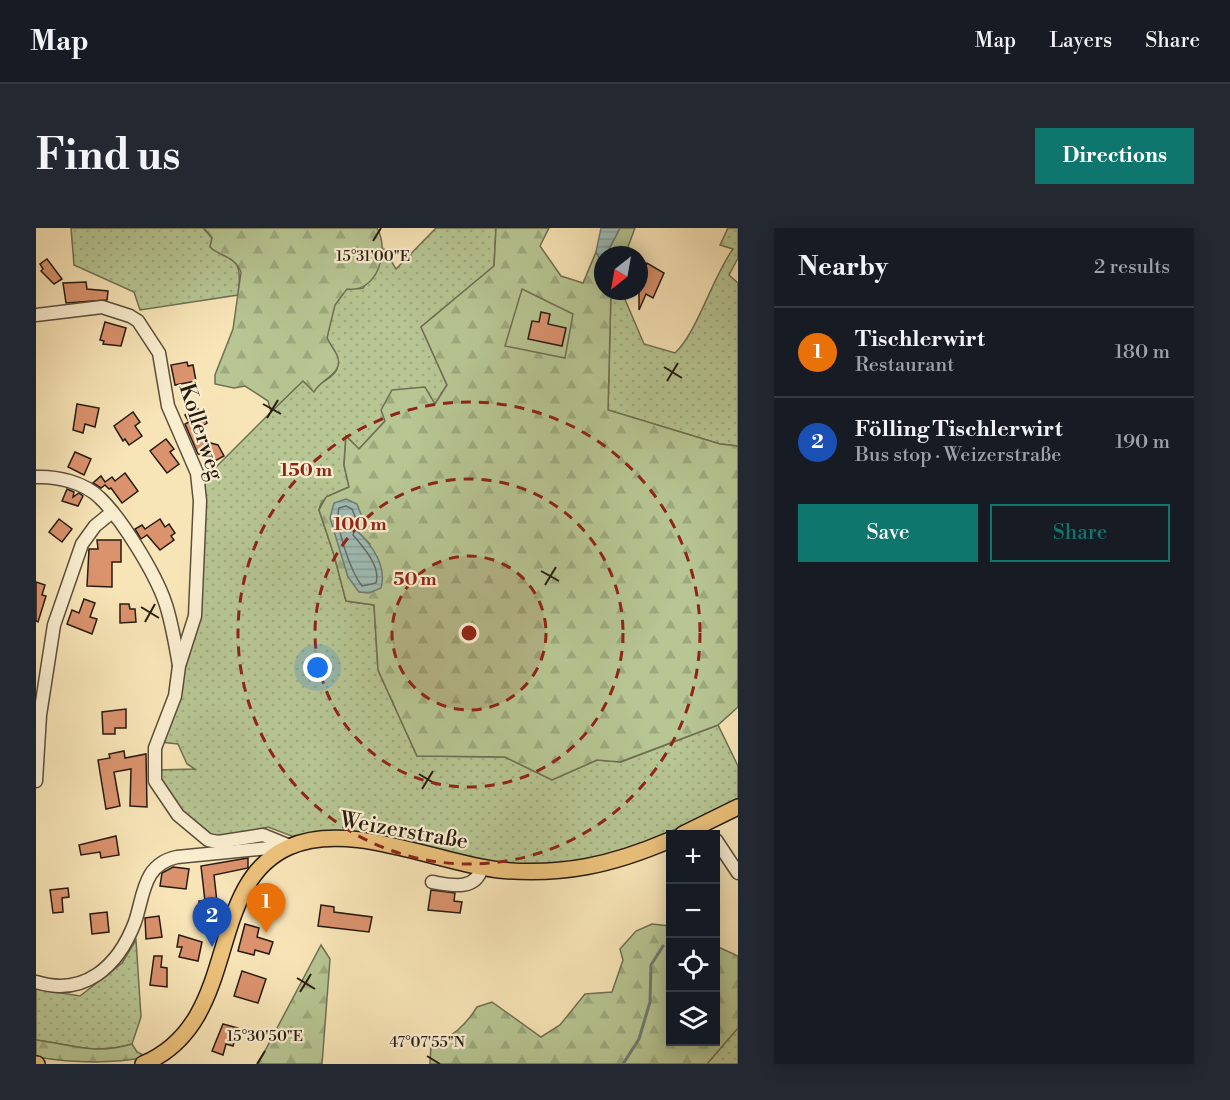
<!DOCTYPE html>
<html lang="en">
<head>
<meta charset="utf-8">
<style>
  body { margin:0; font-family:"Libre Bodoni",serif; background:#242831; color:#f1f3f6 }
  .controls { position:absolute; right:18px; bottom:18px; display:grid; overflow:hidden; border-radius:0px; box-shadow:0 3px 15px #0003 }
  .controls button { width:54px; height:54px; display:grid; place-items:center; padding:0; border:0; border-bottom:2px solid #363941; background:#171b24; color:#f1f3f6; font:30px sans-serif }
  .compass { position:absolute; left:558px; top:18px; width:54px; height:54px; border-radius:50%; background:#171b24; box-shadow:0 3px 15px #0003; rotate:211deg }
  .you { position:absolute; left:282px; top:440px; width:21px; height:21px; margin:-15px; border:4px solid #fff; border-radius:50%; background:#1a73e8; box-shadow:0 0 0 9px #1a73e833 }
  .badge { display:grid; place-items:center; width:39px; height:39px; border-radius:50%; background:#0f766e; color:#fff; font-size:20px; font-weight:700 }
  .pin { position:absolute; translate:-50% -50px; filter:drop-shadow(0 2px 3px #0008) }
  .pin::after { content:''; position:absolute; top:32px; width:21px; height:18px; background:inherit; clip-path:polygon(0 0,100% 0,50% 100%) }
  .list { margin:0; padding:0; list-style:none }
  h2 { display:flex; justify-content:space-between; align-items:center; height:78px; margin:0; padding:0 24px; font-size:26px }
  h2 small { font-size:20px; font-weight:400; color:#9ea1a6 }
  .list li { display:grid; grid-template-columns:39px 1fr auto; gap:18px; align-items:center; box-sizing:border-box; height:90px; padding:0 24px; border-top:2px solid #363941 }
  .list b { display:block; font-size:22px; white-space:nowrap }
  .list p { margin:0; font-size:20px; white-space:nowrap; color:#9ea1a6 }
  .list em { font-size:20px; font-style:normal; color:#9ea1a6 }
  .actions { display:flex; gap:12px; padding:18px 24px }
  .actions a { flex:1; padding:14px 0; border:2px solid #0f766e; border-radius:0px; text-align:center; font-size:21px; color:#0f766e }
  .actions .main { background:#0f766e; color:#fff }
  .icon { flex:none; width:33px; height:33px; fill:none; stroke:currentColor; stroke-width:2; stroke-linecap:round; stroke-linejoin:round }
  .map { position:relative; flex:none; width:702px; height:836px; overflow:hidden; border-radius:0px }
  header { display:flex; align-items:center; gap:36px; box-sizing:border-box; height:84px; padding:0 30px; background:#171b24; border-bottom:2px solid #363941 }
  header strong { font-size:28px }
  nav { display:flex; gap:33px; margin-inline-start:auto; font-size:21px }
  .intro { display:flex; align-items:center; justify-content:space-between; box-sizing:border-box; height:144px; padding:0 36px }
  h1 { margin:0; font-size:42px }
  .button { padding:15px 27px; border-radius:0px; background:#0f766e; color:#fff; font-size:21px; font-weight:700 }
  main { display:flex; gap:36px; padding:0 36px }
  aside { flex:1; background:#171b24; border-radius:0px; box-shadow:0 3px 15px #0003 }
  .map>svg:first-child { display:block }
  .grass { fill:url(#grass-dots); stroke:#6f7052; stroke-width:1.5 }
  .forest { fill:url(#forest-firs); stroke:#6f7052; stroke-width:1.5; fill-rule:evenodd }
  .garden { fill:#b7c693; stroke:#6f7052; stroke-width:1.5 }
  .water { fill:url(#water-rules); stroke:#707c74; stroke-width:1.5 }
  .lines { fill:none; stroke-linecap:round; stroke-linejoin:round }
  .shore { stroke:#646c64; stroke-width:1.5 }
  .stream { stroke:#707c74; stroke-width:3 }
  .building { fill:#db936e; stroke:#271b11; stroke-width:1.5 }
  .minor-casing { stroke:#5b4e3a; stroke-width:15 }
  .major-casing { stroke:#271b11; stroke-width:18 }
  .minor { stroke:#faeed0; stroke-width:12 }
  .major { stroke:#ecc27c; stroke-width:15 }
  .ticks { fill:none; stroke:#271b11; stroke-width:2 }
  .ring { fill:none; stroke:#8f2418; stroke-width:3; stroke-dasharray:10 8 }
  .labels { text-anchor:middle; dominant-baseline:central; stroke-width:4.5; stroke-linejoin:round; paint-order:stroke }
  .street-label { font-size:22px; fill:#271b11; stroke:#faeed0 }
  .ticks-label { font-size:15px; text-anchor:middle; fill:#271b11; stroke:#faeed0; stroke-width:4.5; stroke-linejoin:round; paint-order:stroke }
  .centre { fill:#8f2418; stroke:#faeed0; stroke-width:3 }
  .ring-label { font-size:18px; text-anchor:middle; font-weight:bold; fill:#8f2418; stroke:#faeed0; stroke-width:4.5; stroke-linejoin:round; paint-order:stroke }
</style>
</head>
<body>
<header>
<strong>Map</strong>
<nav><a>Map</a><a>Layers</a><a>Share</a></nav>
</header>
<div class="intro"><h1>Find us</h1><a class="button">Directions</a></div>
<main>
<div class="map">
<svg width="702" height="836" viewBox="0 0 702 836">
  <defs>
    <pattern id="grass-dots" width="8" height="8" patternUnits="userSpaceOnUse" patternTransform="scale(1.5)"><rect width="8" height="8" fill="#b7c693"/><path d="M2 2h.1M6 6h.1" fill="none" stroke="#9daa7e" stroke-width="1.8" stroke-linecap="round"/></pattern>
    <pattern id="forest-firs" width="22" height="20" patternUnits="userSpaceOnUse" patternTransform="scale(1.5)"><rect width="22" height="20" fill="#b7c693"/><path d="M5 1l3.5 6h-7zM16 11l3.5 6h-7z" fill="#9daa7e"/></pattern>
    <pattern id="water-rules" width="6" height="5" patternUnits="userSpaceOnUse" patternTransform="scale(1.5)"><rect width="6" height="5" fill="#a0bdb6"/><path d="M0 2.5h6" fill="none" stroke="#8aa29b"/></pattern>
  </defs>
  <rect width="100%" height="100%" fill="#f8e5b7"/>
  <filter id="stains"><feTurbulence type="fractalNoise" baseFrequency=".00333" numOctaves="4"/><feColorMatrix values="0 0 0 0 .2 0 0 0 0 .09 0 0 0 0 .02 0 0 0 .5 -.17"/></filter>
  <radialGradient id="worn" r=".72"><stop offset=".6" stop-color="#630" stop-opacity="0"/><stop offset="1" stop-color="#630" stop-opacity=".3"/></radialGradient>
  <g class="grass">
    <path d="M 35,0 L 167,0 L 176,10 L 174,19 C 179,24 181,23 187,25 C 207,33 204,50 202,67 L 104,82 L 98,64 L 38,37 Z"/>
    <path d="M 400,0 L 460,0 L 458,38 L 385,99 L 411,157 L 399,176 L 349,193 L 323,221 L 310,208 L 308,237 L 313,259 C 301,265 285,267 283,282 L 298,327 L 310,373 L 338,377 L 342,442 L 381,528 L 469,529 L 516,552 L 561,532 L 585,534 L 682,497 L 702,538 L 702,572 L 610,615 L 565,630 L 504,638 L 452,635 L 261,610 L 232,599 L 186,610 L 171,608 L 131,568 L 121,542 L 159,541 L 151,536 L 142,516 L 124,514 L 160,402 L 166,253 L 267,152 L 281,157 C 312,142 302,133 291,110 C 293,98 297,64 312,61 C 318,59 321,62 327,60 L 343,37 L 348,21 L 360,41 Z"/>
    <path d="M 692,0 L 702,0 L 702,30 L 693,47 L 702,55 L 702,218 L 684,216 L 572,182 L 575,63 L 588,69 L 608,116 L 639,125 C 661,105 676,50 697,21 L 684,17 Z"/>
    <path d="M 100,712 L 105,789 L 96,816 C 58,827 37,817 0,812 L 0,761 L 44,768 L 86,735 Z"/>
    <polygon points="702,800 702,836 671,836 672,832"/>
  </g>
  <g class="forest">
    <path d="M 168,0 L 341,0 C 354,22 342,65 311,61 L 299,77 L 291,110 C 294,116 298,121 301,127 C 309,146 284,151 278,164 L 267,153 L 235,184 L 232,173 L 209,158 L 198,160 L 179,156 L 179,147 L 197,101 L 205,44 C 198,27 184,29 174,19 L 176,10 Z"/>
    <path d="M 460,0 L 513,0 L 504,18 L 525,48 L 547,55 L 560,24 L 567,30 L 567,63 L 575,63 L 572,182 L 684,216 L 702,218 L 702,479 L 682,497 L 584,534 L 561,532 L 516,552 L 469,529 L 381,528 L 342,442 L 338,377 L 310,373 L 298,327 L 283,282 L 290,269 L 313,259 L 308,237 L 310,208 L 323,221 L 349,193 L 345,182 L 356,162 L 389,159 L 399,176 L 411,157 L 385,99 L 458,38 ZM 322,304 L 334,316 L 312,349 L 306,327 Z"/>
    <polygon points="584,0 599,0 589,27 570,27"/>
    <path d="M 616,696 L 634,698 L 634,814 L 680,814 L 680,718 L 702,728 L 702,800 L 671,836 L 394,836 L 395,816 C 417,809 429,798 441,779 L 456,774 L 505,809 L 524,797 L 549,766 L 576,764 L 587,732 L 584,721 L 600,703 Z"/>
    <polygon points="285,717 294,731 286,836 222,836"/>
    <path d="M 0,812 C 37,817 58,827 96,816 L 101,824 L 111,829 C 75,836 37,835 0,829 Z"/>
  </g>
  <polygon class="garden" points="486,61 537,86 529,130 469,118"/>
  <g class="water">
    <polygon points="565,0 584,0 570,27 564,31 560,24"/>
    <path d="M 310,271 L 321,276 L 328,294 L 322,304 C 337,318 351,339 345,360 L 333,365 L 323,364 L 312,349 L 294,290 L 298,275 Z"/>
  </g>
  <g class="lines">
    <path class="shore" d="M 310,278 L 316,281 L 321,293 L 317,307 C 327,319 345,338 340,355 L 326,358 C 315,344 298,297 303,280 Z"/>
    <polyline class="stream" points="587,836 603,811 614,774 615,737 627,718"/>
  </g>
  <g class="building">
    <polygon points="11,31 26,51 18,56 5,43 7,41 4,36"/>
    <polygon points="603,35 610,38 611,35 628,45 617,70 610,66 603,82"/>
    <polygon points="50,54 51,61 72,63 71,72 30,75 27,55"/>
    <polygon points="505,84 514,86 512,96 530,100 526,118 492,111 496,93 503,94"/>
    <polygon points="69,94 90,100 85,118 67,116 68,113 64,112"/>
    <polygon points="151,134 152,138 157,137 160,153 139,157 135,137"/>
    <polygon points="41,176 63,180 59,199 49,196 47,205 37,202"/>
    <polygon points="161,179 164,185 166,183 171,195 162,201 171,214 182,217 188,228 177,234 175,230 162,226 149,196 153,194 149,187"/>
    <polygon points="97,184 104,194 99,198 106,208 93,217 89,211 87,213 78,198"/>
    <polygon points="130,211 138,221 134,224 143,236 131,245 114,223"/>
    <polygon points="39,224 55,231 48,247 32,239"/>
    <polygon points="89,245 102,263 86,275 75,260 73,261 69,257 65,260 57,255 65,248 69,254 76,249 79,253"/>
    <polygon points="31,261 38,264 37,269 43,265 47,268 42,278 26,273"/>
    <polygon points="23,291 36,301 26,314 13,304"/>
    <polygon points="124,291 129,299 133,296 139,305 135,308 138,312 124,322 111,307 105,311 99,301 106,297 109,301"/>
    <polygon points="61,312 85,312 85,334 76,334 76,359 51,358 53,321 62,321"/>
    <polygon points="0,354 9,357 6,367 10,368 2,394 0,393"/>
    <polygon points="48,371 59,375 54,389 61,391 56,406 31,396 36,382 43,385"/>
    <polygon points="84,376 93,376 94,381 99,381 100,394 84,395"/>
    <polygon points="90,481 90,500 79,500 79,506 67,506 66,484"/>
    <polygon points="88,523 89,530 110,526 111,579 94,578 95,541 78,544 84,578 70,581 62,532 74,530 73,526"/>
    <polygon points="80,608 83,627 65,630 64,624 45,627 43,617"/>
    <polygon points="212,630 212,640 178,647 181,674 186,675 185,688 162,686 163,673 169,673 165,638"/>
    <polygon points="137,639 153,641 150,661 124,658 126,645"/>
    <polygon points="32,660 33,669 26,670 27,684 17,685 14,662"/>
    <polygon points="395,662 419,665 418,673 426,674 424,685 392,682"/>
    <polygon points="285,677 298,679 298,684 336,689 333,704 282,698"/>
    <polygon points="71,684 73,704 56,706 54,686"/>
    <polygon points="123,688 126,709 110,711 109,690"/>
    <polygon points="209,696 223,700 221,709 237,714 233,726 219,722 218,727 202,723"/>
    <polygon points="143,707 166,714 162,733 143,729 146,719 141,719"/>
    <polygon points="118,728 126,728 125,739 131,740 131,759 114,757"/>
    <polygon points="206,743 230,751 222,775 198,768"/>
    <polygon points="187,796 202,800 197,818 190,816 187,827 176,823"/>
  </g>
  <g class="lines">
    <g class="minor-casing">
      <g id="minor">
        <polyline points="0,87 66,79 94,88 102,93 123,125 132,178 161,245 164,273 159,388 143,438 139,468 119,520 119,553 142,587 172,612 182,614 227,607 254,618"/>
        <path d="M 0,249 C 20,248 48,254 64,270 C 86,291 119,345 129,374 C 136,394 139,416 143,437"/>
        <polyline points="0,553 4,487 18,397 46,316 59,298 75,285"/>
        <polyline points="680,612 702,645"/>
        <path d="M 396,654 C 414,657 440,664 446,639"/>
        <path d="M 0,754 C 48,769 82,739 99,694 C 108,667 107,636 141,629 L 253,618"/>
      </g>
    </g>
    <g class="major-casing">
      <g id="major">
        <polyline points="647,606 702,579"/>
        <polyline points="0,836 1,836"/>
        <path d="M 107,836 C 207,794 167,657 253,619 C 313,592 401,635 463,642 C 526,648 576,637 634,612"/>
      </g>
    </g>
    <use href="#minor" class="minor"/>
    <use href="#major" class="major"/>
  </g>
  <path class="ticks" d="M 337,13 L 345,0M 628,139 L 646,150M 631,153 L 642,135M 227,176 L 245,186M 231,190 L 242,172M 505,343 L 523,353M 509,357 L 520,339M 105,379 L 123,390M 109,394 L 119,376M 383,546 L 401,557M 386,561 L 397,543M 261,750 L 279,761M 264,764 L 275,746M 391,828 L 404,836M 221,836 L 229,823"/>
  <circle cx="433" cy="405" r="77" fill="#8f2418" fill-opacity=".12"/>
  <g class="ring">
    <circle cx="433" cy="405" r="77"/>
    <circle cx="433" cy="405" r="154"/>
    <circle cx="433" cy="405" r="231"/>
  </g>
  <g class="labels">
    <g class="street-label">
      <text transform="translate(165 204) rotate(72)">Kollerweg</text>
      <text transform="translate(368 603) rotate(10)">Weizerstraße</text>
    </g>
  </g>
  <g class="ticks-label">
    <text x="337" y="33">15°31'00"E</text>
    <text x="229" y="813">15°30'50"E</text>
    <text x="391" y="819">47°07'55"N</text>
  </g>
  <circle cx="433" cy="405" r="9" class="centre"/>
  <g class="ring-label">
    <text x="270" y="248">150 m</text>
    <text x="324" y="302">100 m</text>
    <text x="379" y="357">50 m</text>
  </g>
  <rect width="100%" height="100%" filter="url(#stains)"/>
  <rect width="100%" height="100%" fill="url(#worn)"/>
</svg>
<div class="controls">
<button>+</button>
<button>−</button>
<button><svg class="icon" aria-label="locate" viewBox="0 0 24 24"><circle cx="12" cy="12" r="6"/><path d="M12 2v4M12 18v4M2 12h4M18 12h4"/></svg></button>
<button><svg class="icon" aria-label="layers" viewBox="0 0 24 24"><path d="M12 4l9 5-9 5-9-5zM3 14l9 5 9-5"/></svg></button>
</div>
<svg class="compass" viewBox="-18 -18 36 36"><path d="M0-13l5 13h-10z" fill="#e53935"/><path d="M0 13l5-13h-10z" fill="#9ea1a6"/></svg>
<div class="you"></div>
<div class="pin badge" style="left:230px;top:705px;background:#e8710a">1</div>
<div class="pin badge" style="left:176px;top:719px;background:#1a4fb4">2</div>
</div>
<aside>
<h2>Nearby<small>2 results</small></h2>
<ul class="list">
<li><span class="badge" style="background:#e8710a">1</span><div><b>Tischlerwirt</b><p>Restaurant</p></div><em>180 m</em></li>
<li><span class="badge" style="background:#1a4fb4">2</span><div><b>Fölling Tischlerwirt</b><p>Bus stop · Weizerstraße</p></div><em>190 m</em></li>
</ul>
<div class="actions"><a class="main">Save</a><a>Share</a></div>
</aside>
</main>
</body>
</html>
